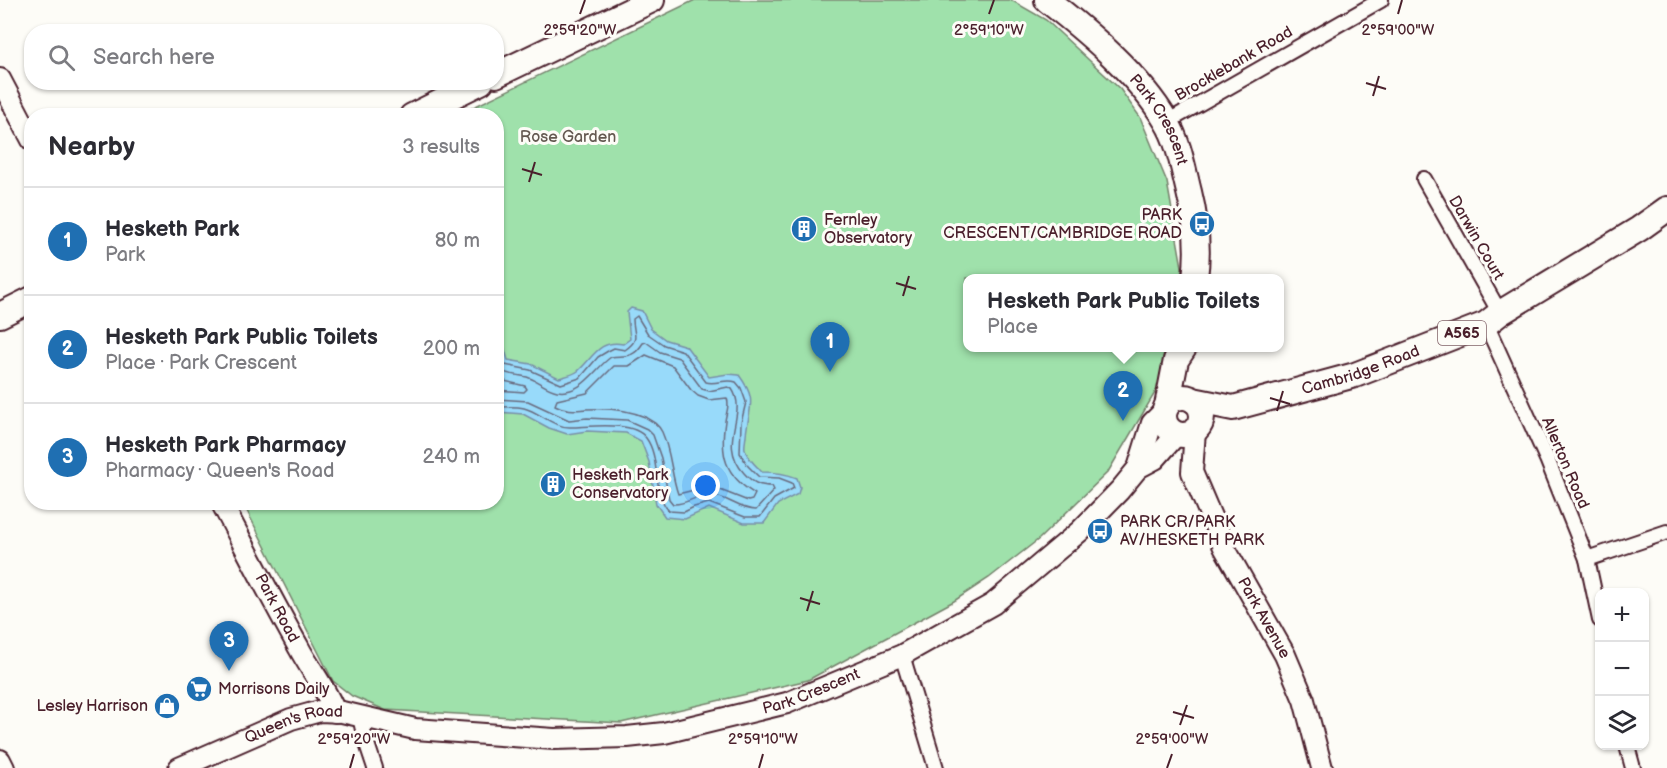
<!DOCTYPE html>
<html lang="en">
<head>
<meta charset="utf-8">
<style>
  body { margin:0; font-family:"Balsamiq Sans",sans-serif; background:#f7f7f7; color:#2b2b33 }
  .controls { position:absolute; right:18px; bottom:18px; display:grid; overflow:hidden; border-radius:12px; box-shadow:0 2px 4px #0004 }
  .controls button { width:54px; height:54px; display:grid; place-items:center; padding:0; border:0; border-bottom:2px solid #e1e1e2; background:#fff; color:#2b2b33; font:30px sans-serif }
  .you { position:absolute; left:706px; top:486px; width:21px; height:21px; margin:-15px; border:4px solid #fff; border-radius:50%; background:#1a73e8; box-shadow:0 0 0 9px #1a73e833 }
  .badge { display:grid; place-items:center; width:39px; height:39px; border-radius:50%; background:#1f6fb2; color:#fff; font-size:20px; font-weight:700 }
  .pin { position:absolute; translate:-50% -50px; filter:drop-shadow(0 2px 3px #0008) }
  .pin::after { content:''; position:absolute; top:32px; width:21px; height:18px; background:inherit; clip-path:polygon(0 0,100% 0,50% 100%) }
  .popup { position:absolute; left:963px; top:274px; width:321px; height:78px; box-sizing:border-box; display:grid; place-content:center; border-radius:12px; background:#fff; filter:drop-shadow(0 2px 4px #0005); font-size:20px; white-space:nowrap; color:#7c7c81 }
  .popup b { font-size:22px; color:#2b2b33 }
  .popup::after { content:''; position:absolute; left:50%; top:100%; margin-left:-12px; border:12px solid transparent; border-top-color:#fff }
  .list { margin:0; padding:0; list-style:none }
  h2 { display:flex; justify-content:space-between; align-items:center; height:78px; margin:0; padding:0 24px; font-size:26px }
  h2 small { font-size:20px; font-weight:400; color:#7c7c81 }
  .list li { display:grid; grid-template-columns:39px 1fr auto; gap:18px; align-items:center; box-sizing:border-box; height:108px; padding:0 24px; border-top:2px solid #e1e1e2 }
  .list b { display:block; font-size:22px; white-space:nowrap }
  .list p { margin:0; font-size:20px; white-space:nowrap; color:#7c7c81 }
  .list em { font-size:20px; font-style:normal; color:#7c7c81 }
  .icon { flex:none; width:33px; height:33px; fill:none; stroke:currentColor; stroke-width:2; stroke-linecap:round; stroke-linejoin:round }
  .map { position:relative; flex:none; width:1667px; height:768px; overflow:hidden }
  .search { position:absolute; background:#fff; box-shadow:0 2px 4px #0004; left:24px; top:24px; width:480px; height:66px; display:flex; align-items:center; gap:15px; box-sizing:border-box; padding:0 21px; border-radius:24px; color:#7c7c81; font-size:22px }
  .panel { position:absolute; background:#fff; box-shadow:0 2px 4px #0004; left:24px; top:108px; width:480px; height:402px; border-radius:24px }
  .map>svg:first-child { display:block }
  .green { fill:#9fe1ab; stroke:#74806b; stroke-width:1.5 }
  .water { fill:#98dafa; stroke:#798fa7; stroke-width:1.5 }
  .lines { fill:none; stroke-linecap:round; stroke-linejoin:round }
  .shore { stroke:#696a7e; stroke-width:1.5 }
  .street-casing { stroke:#4a1f2b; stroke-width:18 }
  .secondary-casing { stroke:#4a1f2b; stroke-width:24 }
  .highway-casing { stroke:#4a1f2b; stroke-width:28 }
  .street { stroke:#fdfcf7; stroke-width:14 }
  .secondary { stroke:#fdfcf7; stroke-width:20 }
  .highway { stroke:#fdfcf7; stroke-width:24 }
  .ticks { fill:none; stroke:#4a1f2b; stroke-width:2 }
  .labels { text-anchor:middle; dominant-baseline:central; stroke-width:6; stroke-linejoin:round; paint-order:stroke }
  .shield { fill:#fdfcf7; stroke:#806168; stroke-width:1.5 }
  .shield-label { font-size:15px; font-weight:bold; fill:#4a1f2b }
  .street-label { font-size:16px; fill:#4a1f2b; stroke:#fdfcf7 }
  .park-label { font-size:16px; fill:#645951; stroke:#fdfcf7 }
  .poi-label { font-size:16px; fill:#4a1f2b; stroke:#fdfcf7; text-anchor:start }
  .ticks-label { font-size:15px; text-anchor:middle; fill:#4a1f2b; stroke:#fdfcf7; stroke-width:6; stroke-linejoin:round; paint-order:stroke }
</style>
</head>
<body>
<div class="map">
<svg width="1667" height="768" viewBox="0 0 1667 768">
  <rect width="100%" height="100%" fill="#fdfcf7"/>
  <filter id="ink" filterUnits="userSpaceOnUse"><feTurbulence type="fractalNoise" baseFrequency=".0167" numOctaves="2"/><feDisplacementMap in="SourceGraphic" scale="12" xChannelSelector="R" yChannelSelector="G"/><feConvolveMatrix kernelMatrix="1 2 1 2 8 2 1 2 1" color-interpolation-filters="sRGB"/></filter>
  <g filter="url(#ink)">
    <polygon class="green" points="695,0 1011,0 1046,20 1120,89 1140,117 1167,182 1182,267 1181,278 967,278 967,348 1171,348 1159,386 1108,472 1039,539 989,578 954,601 808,680 621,723 385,710 352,696 333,681 243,503 496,502 496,116 457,115"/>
    <path class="water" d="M 631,308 L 642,311 L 651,329 L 666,340 L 686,346 L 709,377 L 728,374 L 739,375 C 758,401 749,406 746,435 C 746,439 744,445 745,449 C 747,458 756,466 762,472 C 775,472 785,473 797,478 L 800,487 L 798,494 L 778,504 L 764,523 L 744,523 L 709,508 L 685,519 L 665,517 L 656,504 L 649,462 L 641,441 L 626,433 L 587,431 L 567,434 L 549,428 L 523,414 L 497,412 L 497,324 L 508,360 L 531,364 L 559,378 C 566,376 573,375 578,371 C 593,358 599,339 623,344 L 630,339 L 627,312 Z"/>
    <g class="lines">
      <g class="shore">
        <path d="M 496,341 L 505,365 L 530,370 L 561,384 L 580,378 L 598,357 L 608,351 L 614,348 L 625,350 C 641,339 633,335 633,319 L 637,316 L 648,334 L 664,345 L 683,351 L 706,382 C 716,385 726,378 736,382 L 741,388 L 746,402 L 741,423 L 740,453 L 748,466 L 759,477 L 779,478 L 792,483 L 794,488 L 774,499 L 760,517 L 745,517 L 709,503 L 694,507 L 684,512 L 669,511 C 652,493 661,458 646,438 C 633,420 589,427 571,427 C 553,428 540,412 524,408 C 516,406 505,407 496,407"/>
        <path d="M 646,355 L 673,366 L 691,390 L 698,396 L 709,400 L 727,398 C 730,406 726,413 725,421 C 720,454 724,475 755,494 L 752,500 L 748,501 L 710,486 L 678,494 C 671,474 671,452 662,432 C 658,424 652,421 645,417 C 627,409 605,408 586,409 C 574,410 566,411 555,405 L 557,400 L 587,393 L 614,366 L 629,366 Z"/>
        <path d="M 496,366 C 505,376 516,374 527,377 C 537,380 546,389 557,391 C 582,395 594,369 611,357 C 626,355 633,359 643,343 L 646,342 L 660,352 L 679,358 L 702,389 L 709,391 L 728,387 L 732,389 C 749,414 716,442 744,473 C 753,483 759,486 772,486 L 774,490 L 756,510 C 739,510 727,496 710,495 C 697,494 687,505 673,504 L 669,499 L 661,458 L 653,435 L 647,429 L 627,420 L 587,418 L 569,420 L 528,401 L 496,399"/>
        <polyline points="496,379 525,386 527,389 524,392 496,390"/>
      </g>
      <g class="street-casing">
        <g id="street">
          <polyline points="1167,122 1381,0"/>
          <polyline points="1424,179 1500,313"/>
          <polyline points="1486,324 1547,459 1587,559 1600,620"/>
          <polyline points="1587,559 1667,532"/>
          <polyline points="902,655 936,768"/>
          <polyline points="360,716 364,735 375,768"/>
          <polyline points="1627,746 1633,768"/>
        </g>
      </g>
      <g class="secondary-casing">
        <g id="secondary">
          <polyline points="0,79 32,140"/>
          <path id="s1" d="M 1195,431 L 1192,472 L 1224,547 L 1285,655 L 1304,700 L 1322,768"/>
          <polyline points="1138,468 1152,423 1164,411"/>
          <path id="s2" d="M 221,502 C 247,551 272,600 299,648 C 310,669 327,690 335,712"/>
          <polyline points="0,760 4,768"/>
          <path id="s3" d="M 179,768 L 291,719 L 320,711 L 342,712 L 415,729 L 554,739 L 627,737 L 664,733 L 787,703 L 902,655 L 993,604 L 1080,531 L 1120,490 L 1138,468 L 1155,459 L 1177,434"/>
        </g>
      </g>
      <g class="highway-casing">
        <g id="highway">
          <path id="s4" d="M 1047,0 C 1089,33 1139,75 1166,121 C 1179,142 1183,168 1189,192 C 1196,220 1199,249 1195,278"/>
          <polyline points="496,75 652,0"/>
          <polyline points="412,116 481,82"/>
          <polyline points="0,315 32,299"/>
          <circle cx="1183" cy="416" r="19"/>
          <path id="s5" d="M 1193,400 L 1233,408 L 1355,375 L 1486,324 L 1500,313 L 1639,229 L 1667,209"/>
          <polyline points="1167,406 1176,360 1184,348"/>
        </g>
      </g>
      <use href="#street" class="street"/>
      <use href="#secondary" class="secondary"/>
      <use href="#highway" class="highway"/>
    </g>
  </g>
  <path class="ticks" d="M 580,14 L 585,0M 989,14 L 994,0M 1398,14 L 1402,0M 1366,83 L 1386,89M 1373,96 L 1379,76M 522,169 L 542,175M 529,182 L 535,162M 896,283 L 916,289M 903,296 L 909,276M 1270,398 L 1290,404M 1277,411 L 1283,391M 800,598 L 820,604M 807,611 L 813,591M 1173,712 L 1194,718M 1180,725 L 1187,705M 350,768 L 354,754M 759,768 L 763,754M 1167,768 L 1172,754"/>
  <defs>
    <g id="bus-disc" transform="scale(1.35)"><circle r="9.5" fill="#1f6fb2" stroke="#fdfcf7"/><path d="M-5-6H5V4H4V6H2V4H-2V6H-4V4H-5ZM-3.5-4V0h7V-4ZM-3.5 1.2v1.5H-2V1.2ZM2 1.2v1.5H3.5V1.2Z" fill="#fff"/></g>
    <g id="building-disc" transform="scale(1.35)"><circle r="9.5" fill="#1f6fb2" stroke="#fdfcf7"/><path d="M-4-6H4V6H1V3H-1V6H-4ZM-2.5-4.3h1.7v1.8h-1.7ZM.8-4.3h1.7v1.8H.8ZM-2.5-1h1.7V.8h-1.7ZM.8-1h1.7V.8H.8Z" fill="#fff"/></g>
    <g id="supermarket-disc" transform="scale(1.35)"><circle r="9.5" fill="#1f6fb2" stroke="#fdfcf7"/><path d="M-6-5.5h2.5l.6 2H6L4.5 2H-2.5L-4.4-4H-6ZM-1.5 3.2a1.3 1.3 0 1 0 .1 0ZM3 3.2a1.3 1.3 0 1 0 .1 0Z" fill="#fff"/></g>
    <g id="shop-disc" transform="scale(1.35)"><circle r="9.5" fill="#1f6fb2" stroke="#fdfcf7"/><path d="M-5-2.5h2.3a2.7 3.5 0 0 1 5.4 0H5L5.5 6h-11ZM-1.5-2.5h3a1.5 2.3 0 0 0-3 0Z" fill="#fff"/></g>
  </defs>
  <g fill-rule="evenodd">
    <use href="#bus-disc" x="1202" y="224"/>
    <use href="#building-disc" x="804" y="229"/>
    <use href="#building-disc" x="553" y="484"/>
    <use href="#bus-disc" x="1100" y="531"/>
    <use href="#supermarket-disc" x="199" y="689"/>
    <use href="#shop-disc" x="167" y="706"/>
  </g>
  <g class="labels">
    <rect class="shield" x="1438" y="321" width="48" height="24" rx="4.5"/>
    <g class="shield-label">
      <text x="1462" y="333">A565</text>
    </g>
    <g class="street-label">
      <text transform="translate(1234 64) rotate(-30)">Brocklebank Road</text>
      <text stroke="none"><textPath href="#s4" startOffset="166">Park Crescent</textPath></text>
      <text transform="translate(1476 238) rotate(60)">Darwin Court</text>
      <text stroke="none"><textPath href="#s5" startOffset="174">Cambridge Road</textPath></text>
      <text transform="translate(1565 463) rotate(67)">Allerton Road</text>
      <text stroke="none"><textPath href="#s2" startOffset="120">Park Road</textPath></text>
      <text stroke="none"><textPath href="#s1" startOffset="204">Park Avenue</textPath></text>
      <text stroke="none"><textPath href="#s3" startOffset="652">Park Crescent</textPath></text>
      <text stroke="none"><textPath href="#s3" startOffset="124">Queen's Road</textPath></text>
    </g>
    <g class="park-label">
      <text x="568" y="137">Rose Garden</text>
    </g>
    <g class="poi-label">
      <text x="1182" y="215" text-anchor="end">PARK<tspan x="1182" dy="18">CRESCENT/CAMBRIDGE ROAD</tspan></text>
      <text x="824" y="220">Fernley<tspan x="824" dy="18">Observatory</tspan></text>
      <text x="572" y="475">Hesketh Park<tspan x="572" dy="18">Conservatory</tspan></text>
      <text x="1120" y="522">PARK CR/PARK<tspan x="1120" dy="18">AV/HESKETH PARK</tspan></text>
      <text x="218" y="689">Morrisons Daily</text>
      <text x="148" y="706" text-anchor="end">Lesley Harrison</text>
    </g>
  </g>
  <g class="ticks-label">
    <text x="580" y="35">2°59'20"W</text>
    <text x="989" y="35">2°59'10"W</text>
    <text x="1398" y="35">2°59'00"W</text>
    <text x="354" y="744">2°59'20"W</text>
    <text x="763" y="744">2°59'10"W</text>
    <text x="1172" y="744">2°59'00"W</text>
  </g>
</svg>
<div class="controls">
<button>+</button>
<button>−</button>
<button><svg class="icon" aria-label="layers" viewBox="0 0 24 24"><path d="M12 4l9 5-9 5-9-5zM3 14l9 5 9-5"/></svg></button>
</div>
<div class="you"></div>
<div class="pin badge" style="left:830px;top:372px">1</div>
<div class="pin badge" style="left:1123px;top:421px">2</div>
<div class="popup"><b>Hesketh Park Public Toilets</b>Place</div>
<div class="pin badge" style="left:229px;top:671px">3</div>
<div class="search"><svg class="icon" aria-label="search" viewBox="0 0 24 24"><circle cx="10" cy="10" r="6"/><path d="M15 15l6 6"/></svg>Search here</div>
<section class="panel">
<h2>Nearby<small>3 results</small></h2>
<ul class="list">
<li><span class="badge">1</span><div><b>Hesketh Park</b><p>Park</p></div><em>80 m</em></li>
<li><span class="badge">2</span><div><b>Hesketh Park Public Toilets</b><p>Place · Park Crescent</p></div><em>200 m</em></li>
<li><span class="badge">3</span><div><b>Hesketh Park Pharmacy</b><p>Pharmacy · Queen's Road</p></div><em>240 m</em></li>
</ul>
</section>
</div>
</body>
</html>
